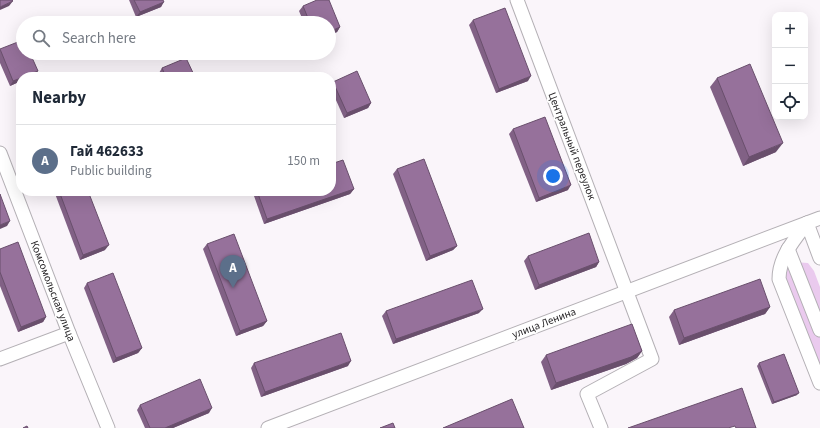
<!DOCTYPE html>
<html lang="en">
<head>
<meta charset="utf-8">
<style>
  body { margin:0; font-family:"Source Sans 3",sans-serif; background:#f2f2f3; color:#1f2937 }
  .controls { position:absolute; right:12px; top:12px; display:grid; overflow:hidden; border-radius:8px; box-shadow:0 4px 16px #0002 }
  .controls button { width:36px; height:36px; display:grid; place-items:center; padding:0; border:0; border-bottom:1px solid #e0e1e3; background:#fff; color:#1f2937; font:20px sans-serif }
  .you { position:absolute; left:553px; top:176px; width:14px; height:14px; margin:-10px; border:3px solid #fff; border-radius:50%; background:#1a73e8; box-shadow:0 0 0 6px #1a73e833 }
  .badge { display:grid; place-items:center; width:26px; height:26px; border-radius:50%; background:#4f7026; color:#fff; font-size:13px; font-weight:700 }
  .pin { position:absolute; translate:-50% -33px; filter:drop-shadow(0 1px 2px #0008) }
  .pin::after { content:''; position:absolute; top:21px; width:14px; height:12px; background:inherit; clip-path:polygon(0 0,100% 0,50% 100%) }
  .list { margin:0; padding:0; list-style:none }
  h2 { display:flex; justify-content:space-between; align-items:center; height:52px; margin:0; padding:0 16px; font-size:17px }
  h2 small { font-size:13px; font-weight:400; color:#747a83 }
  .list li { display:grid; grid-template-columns:26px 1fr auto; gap:12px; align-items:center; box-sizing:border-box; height:72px; padding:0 16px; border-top:1px solid #e0e1e3 }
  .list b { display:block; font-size:15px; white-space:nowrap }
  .list p { margin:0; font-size:13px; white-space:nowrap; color:#747a83 }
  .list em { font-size:13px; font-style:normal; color:#747a83 }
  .icon { flex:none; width:22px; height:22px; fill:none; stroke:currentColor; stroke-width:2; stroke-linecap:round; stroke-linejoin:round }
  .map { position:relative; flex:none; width:820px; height:428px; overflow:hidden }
  .search { position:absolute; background:#fff; box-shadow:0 4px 16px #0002; left:16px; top:16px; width:320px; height:44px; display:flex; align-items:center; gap:10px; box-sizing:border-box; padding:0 14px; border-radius:22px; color:#747a83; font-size:15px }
  .panel { position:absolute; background:#fff; box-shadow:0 4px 16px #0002; left:16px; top:72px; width:320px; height:124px; border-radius:16px }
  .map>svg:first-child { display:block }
  .green { fill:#eacaee }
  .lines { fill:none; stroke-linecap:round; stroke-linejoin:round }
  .street-casing { stroke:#b4b0b5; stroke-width:15 }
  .street { stroke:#fff; stroke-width:13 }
  .wall { fill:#816185 }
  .shaded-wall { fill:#694f6c }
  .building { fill:#96719b; stroke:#694f6c }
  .labels { text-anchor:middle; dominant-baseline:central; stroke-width:3.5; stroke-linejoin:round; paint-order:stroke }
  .street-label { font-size:11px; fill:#272527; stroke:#fff }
</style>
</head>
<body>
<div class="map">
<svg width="820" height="428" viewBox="0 0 820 428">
  <rect width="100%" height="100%" fill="#faf5fa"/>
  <polygon class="green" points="793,262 808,263 814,271 820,287 820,374 784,283 784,271"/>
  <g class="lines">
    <g class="street-casing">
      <g id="street">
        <polyline points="517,0 652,359 587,394 601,428"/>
        <polyline points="0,153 69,333 108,428"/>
        <path d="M 807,223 C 794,240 779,257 779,279 L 820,383"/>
        <polyline points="807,223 820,258"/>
        <polyline points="788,249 820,330"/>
        <polyline points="0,359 69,333"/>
        <polyline points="268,428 820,218"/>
      </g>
    </g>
    <use href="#street" class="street"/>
  </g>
  <g class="wall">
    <polygon points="129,0 163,0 161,7 136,17"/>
    <polygon points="303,6 340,27 337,32 329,36 329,23 304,23 299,11"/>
    <polygon points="473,20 528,81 496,93 469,25"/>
    <polygon points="0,50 34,76 31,77 21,77 21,81 10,86 0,63"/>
    <polygon points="162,68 195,77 160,77 159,73"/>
    <polygon points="717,78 776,152 743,166 710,87"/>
    <polygon points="333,82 371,103 368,108 344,118 331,89 331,85"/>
    <polygon points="513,129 568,190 536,202 509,134"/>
    <polygon points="397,169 457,246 453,250 426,261 393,174"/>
    <polygon points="354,189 350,194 264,224 254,196 257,191"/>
    <polygon points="54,191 88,191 105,250 80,260"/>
    <polygon points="207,244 267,321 263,326 236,336 203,249"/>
    <polygon points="0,249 46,317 43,322 18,332 0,286"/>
    <polygon points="528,256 599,262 596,267 535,290 524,261"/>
    <polygon points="87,283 142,348 138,353 113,363 84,288"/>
    <polygon points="770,307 765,314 679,345 669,317 674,310"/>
    <polygon points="386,311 479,313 393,344 382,316"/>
    <polygon points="642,351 637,358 626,364 551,390 541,362 546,355"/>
    <polygon points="254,363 348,366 261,397 251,368"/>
    <polygon points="759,363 797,395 772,404 757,366"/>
    <polygon points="140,405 209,413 173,428 145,428 137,410"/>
  </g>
  <g class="shaded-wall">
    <polygon points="13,1 9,6 0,10 0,7"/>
    <polygon points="164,2 161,7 136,17 140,12"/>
    <polygon points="340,27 337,32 329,36 329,32"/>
    <polygon points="38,71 34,76 31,77 23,77"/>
    <polygon points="531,76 528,81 496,93 499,89"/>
    <polygon points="21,78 21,81 10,86 13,81"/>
    <polygon points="371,103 368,108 344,118 347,113"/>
    <polygon points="783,143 776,152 743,166 749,157"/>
    <polygon points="571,185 568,190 536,202 539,198"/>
    <polygon points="354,189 350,194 264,224 267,219"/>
    <polygon points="10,221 7,226 0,229 0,225"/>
    <polygon points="109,245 105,250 80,260 83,255"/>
    <polygon points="457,246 453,250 426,261 430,256"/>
    <polygon points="599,262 596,267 535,290 539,285"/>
    <polygon points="770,307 765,314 679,345 684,338"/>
    <polygon points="483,309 479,313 393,344 396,339"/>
    <polygon points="46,317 43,322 18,332 21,327"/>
    <polygon points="267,321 263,326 236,336 240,331"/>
    <polygon points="142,348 138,353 113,363 116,358"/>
    <polygon points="642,351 637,358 626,364 551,390 556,383"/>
    <polygon points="351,361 348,366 261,397 265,392"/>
    <polygon points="799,393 797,395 772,404 774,402"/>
    <polygon points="212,408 209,413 173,428 165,428"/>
  </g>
  <g class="building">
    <polygon points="0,0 12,0 13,1 0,7"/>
    <polygon points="134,0 163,0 164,2 140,12"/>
    <polygon points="317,0 329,0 340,27 329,32 329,23 310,23 303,6"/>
    <polygon points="505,8 531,76 499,89 473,20"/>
    <polygon points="23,40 23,53 30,53 38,71 23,77 21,77 21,78 13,81 0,49"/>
    <polygon points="186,58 195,77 166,77 162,68"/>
    <polygon points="750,64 783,143 749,157 717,78"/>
    <polygon points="357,71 371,103 347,113 333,82"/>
    <polygon points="545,117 571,185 539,198 513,129"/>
    <polygon points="424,159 457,246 430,256 397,169"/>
    <polygon points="343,160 354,189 267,219 257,191 331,191 331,164"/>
    <polygon points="59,191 88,191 109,245 83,255"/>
    <polygon points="0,194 10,221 0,225"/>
    <polygon points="589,233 599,262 539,285 528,256"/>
    <polygon points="234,234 267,321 240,331 207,244"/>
    <polygon points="18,242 46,317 21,327 0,272 0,249"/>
    <polygon points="113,273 142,348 116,358 87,283"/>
    <polygon points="760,279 770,307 684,338 674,310"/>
    <polygon points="472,280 483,309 396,339 386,311"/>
    <polygon points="632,324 642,351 631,357 556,383 546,355"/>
    <polygon points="341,333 351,361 265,392 254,363"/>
    <polygon points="784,354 799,393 774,402 759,363"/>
    <polygon points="200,379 212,408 165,428 150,428 140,405"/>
    <polygon points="742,388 756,428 736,428 735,426 728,428 628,428"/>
    <polygon points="512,399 524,428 443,428"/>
    <polygon points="393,423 395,428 380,428"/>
    <polygon points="27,426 28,428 23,428"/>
  </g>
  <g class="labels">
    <g class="street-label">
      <text transform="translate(572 146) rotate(69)">Центральный переулок</text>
      <text transform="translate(53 291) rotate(69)">Комсомольская улица</text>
      <text transform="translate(544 323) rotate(-21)">улица Ленина</text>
    </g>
  </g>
</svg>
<div class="controls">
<button>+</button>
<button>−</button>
<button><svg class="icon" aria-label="locate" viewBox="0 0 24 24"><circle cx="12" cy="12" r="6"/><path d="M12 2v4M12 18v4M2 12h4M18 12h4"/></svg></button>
</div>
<div class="you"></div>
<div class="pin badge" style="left:233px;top:288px;background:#5c6f8a">A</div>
<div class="search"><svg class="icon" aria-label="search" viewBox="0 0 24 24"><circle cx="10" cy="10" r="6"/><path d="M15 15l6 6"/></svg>Search here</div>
<section class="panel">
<h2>Nearby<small></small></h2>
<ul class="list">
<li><span class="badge" style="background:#5c6f8a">A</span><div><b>Гай 462633</b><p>Public building</p></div><em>150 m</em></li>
</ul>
</section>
</div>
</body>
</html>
